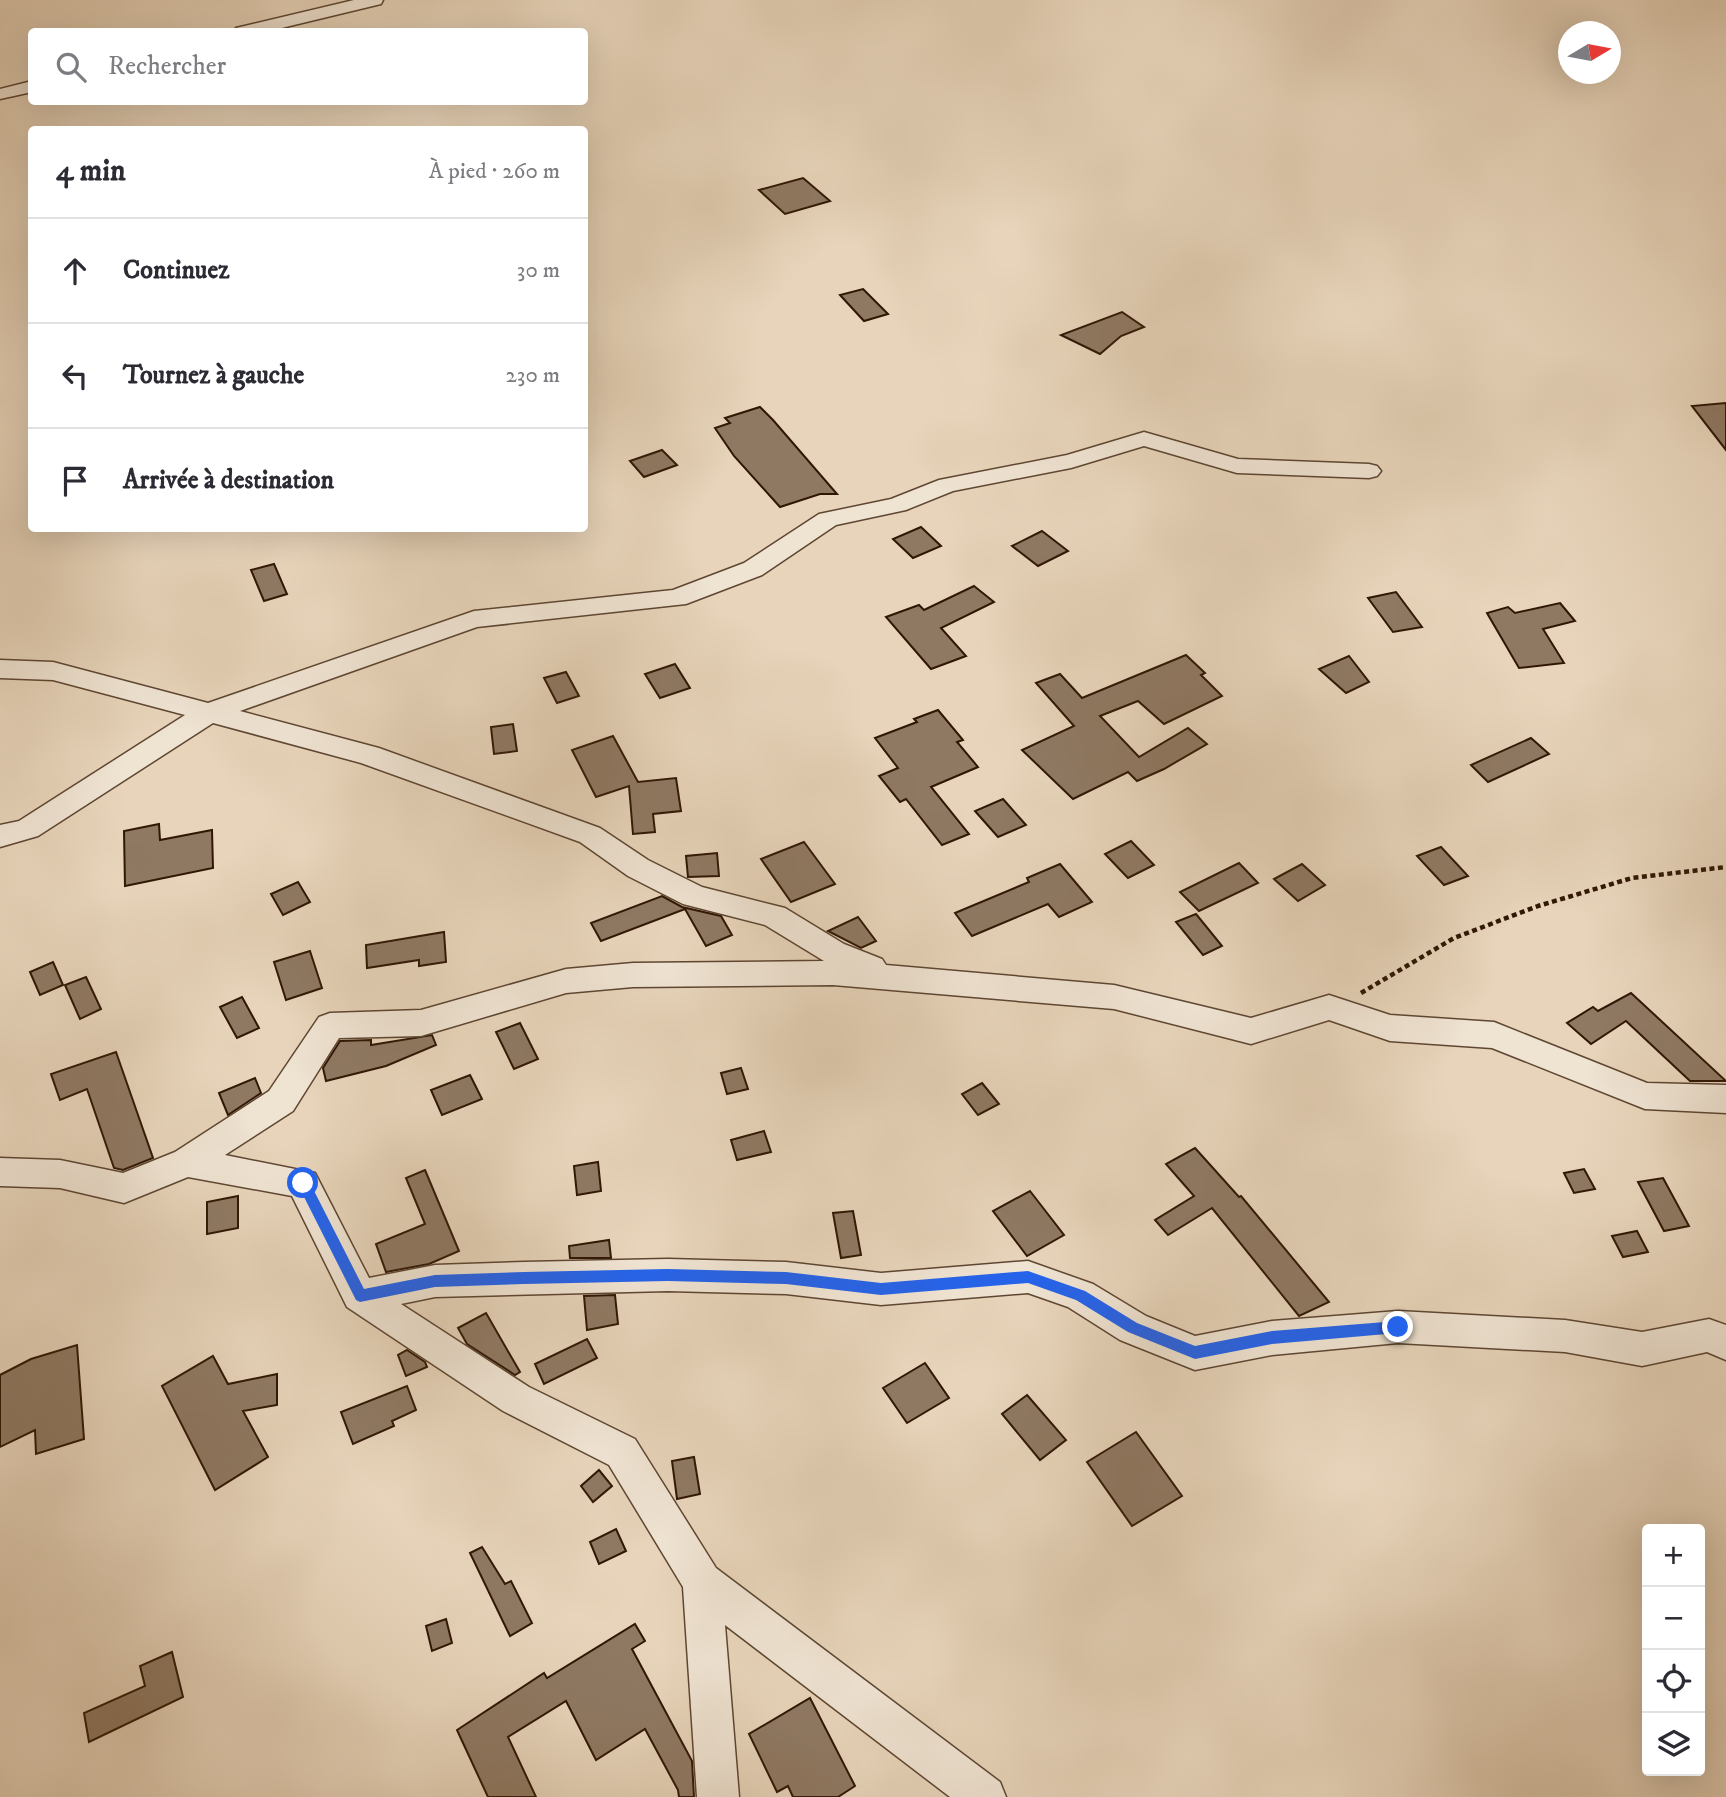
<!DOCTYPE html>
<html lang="fr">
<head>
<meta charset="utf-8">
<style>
  body { margin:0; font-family:"IM FELL DW Pica",serif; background:#f2f2f3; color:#2b2b33 }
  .controls { position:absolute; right:21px; bottom:21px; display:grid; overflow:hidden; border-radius:7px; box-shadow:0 7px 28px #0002 }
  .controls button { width:63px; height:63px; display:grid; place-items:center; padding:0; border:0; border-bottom:2px solid #e1e1e2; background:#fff; color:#2b2b33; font:35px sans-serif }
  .compass { position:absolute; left:1558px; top:21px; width:63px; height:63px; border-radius:50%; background:#fff; box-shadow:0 7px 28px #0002; rotate:80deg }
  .stop { position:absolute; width:21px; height:21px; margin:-16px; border:5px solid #2563eb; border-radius:50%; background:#fff }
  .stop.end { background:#2563eb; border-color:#fff; box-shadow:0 2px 7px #0008 }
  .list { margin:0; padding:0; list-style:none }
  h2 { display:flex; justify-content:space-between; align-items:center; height:91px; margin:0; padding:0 28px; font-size:30px }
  h2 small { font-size:23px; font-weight:400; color:#7c7c81 }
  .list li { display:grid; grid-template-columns:46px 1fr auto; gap:21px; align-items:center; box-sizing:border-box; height:105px; padding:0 28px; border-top:2px solid #e1e1e2 }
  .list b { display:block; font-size:26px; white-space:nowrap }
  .list em { font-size:23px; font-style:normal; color:#7c7c81 }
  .icon { flex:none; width:38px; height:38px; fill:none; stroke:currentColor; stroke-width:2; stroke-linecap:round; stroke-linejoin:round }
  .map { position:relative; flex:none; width:1726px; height:1797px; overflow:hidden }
  .search { position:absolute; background:#fff; box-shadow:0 7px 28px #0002; left:28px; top:28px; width:560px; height:77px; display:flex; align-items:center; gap:18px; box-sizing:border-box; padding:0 24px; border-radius:7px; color:#7c7c81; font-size:26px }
  .panel { position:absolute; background:#fff; box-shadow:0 7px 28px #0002; left:28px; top:126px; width:560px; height:406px; border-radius:7px }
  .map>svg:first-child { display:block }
  .building { fill:#8f7963; stroke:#301705; stroke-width:2 }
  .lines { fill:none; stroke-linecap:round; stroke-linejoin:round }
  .street-casing { stroke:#5e4632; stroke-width:3 }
  .path { stroke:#301705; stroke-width:4.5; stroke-dasharray:5 3.5; stroke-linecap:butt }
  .street { fill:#efe3d2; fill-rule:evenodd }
  .route { fill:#2563eb }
</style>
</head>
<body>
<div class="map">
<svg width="1726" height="1797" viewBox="0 0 1726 1797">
  <rect width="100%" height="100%" fill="#e7d4ba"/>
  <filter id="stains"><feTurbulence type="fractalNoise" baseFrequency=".00286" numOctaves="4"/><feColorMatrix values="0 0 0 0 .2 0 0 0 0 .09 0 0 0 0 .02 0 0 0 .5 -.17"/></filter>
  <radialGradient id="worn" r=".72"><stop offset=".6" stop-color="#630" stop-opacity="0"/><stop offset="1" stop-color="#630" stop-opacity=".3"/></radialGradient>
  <g class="building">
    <polygon points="803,178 830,201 785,214 759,190"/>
    <polygon points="863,289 888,314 864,321 840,295"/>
    <polygon points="1122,312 1144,327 1121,336 1100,354 1061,335"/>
    <polygon points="1726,403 1726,450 1692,406"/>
    <polygon points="760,407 773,420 837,494 820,494 780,507 734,456 715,428 730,423 725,418"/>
    <polygon points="662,450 677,465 644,477 630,461"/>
    <polygon points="921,527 941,546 913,558 893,539"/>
    <polygon points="1042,531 1068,551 1038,566 1012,546"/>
    <polygon points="274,564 287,594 264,601 251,570"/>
    <polygon points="974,586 994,602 941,628 966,656 931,669 886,617 919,605 924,610"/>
    <polygon points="1396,592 1422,627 1393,632 1368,598"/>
    <polygon points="1560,603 1575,621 1543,629 1564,663 1519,668 1487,613 1508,607 1515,613"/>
    <polygon points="1186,655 1205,673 1201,675 1222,696 1164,724 1138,701 1100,716 1139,757 1188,728 1207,744 1164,769 1137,781 1128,772 1073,799 1022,750 1074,726 1036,683 1060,674 1082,698"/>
    <polygon points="1349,656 1369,682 1346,693 1319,669"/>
    <polygon points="675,664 690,688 660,698 645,674"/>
    <polygon points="566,672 579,696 557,703 544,678"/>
    <polygon points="938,710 963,740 957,742 978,767 931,787 969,834 942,845 906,799 900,802 879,776 898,768 875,738 917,722 914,719"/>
    <polygon points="513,724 517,751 494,754 491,727"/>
    <polygon points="613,736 638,782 676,778 681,811 653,814 655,832 633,834 629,786 596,797 572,750"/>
    <polygon points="1531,738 1549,754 1488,782 1471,765"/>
    <polygon points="1003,799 1026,825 998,837 975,811"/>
    <polygon points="159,824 160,840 212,830 213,868 125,886 124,831"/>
    <polygon points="1131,841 1154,865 1128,878 1105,854"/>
    <polygon points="804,842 835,884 791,902 761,859"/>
    <polygon points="1441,847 1468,876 1444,885 1417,856"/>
    <polygon points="717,853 719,876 688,877 686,856"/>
    <polygon points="1239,863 1258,883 1199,911 1180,892"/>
    <polygon points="1060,864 1092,902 1059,917 1048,904 972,936 955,913 1029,882 1027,878"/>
    <polygon points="1302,864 1325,885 1298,901 1274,879"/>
    <polygon points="298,882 310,902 283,915 271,894"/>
    <polygon points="662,896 682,907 721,916 732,935 706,946 685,909 601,941 591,923"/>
    <polygon points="1196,914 1222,946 1203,955 1176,922"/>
    <polygon points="858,917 876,941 861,948 828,931"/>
    <polygon points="444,932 446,962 419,966 419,960 367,968 366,945"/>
    <polygon points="310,951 322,988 286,1000 274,962"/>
    <polygon points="53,962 63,985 40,995 30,972"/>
    <polygon points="86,977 101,1009 80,1019 65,985"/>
    <polygon points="1631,993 1726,1081 1690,1081 1626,1021 1591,1044 1567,1023 1593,1007 1598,1011"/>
    <polygon points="242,997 259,1028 237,1038 220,1007"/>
    <polygon points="520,1023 538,1059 514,1069 496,1032"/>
    <polygon points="432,1035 436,1045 386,1066 326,1081 323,1068 340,1041 371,1040 371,1045"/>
    <polygon points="116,1052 153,1158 123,1170 114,1168 87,1089 60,1100 51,1074"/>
    <polygon points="741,1068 748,1089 727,1094 721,1073"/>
    <polygon points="470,1075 482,1099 442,1115 431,1090"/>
    <polygon points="255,1078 261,1093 228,1115 219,1093"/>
    <polygon points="982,1083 999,1104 978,1115 962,1094"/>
    <polygon points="764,1131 771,1152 737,1160 731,1140"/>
    <polygon points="1195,1148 1239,1197 1241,1196 1329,1302 1299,1316 1212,1208 1168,1235 1155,1220 1194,1196 1166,1164"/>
    <polygon points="598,1162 601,1191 577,1195 574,1166"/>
    <polygon points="1584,1169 1595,1189 1574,1193 1564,1173"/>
    <polygon points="425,1170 459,1251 429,1264 386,1272 376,1244 425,1224 406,1178"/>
    <polygon points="1663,1178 1689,1226 1664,1231 1638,1182"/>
    <polygon points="1030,1191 1064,1235 1027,1256 993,1211"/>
    <polygon points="238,1196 238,1228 207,1234 207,1202"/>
    <polygon points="853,1211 861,1255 841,1258 833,1213"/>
    <polygon points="1637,1231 1648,1252 1623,1257 1612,1236"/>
    <polygon points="609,1240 611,1258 570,1258 569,1246"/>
    <polygon points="615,1295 618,1324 587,1330 584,1296"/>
    <polygon points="486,1313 520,1372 515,1375 467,1344 458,1328"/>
    <polygon points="587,1339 597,1358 544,1384 535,1364"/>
    <polygon points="77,1345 84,1439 36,1454 35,1430 0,1447 0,1375 31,1359"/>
    <polygon points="407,1350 425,1362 427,1367 406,1376 398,1355"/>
    <polygon points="213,1356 228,1384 277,1374 277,1405 243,1411 268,1457 215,1490 162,1386"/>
    <polygon points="925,1363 949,1398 907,1423 883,1388"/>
    <polygon points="407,1386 416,1410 392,1421 394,1426 353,1444 341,1412"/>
    <polygon points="1027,1395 1066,1440 1040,1460 1002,1414"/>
    <polygon points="1136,1432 1182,1496 1132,1526 1087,1462"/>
    <polygon points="694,1457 700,1494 677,1499 672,1461"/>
    <polygon points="599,1470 612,1486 593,1502 581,1486"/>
    <polygon points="616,1529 626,1551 599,1564 590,1542"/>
    <polygon points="482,1547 505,1584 511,1581 532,1623 510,1636 470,1553"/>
    <polygon points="446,1619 452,1643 432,1651 426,1626"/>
    <polygon points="635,1624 645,1641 632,1649 692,1761 694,1797 679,1797 678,1790 645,1729 596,1760 566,1701 508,1737 536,1797 488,1797 457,1730 544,1673 547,1678"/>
    <polygon points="172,1652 183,1697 89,1742 84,1713 145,1686 140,1666"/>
    <polygon points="810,1698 855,1786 838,1797 793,1797 788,1786 777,1792 749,1734"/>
  </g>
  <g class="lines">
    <g class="street-casing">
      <g id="street">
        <polygon points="354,0 383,0 381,4 265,32 234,32 236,28"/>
        <polygon points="32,81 32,92 0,99 0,89"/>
        <polygon points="1144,432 1238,459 1369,464 1377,466 1381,471 1377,476 1369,478 1237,473 1144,446 1071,468 953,491 906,510 836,525 762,575 686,604 477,627 240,711 379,748 600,828 648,860 702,887 785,908 844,944 882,959 886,965 1114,985 1251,1018 1329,995 1390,1015 1494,1022 1647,1083 1726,1085 1726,1113 1645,1109 1492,1048 1390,1041 1329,1020 1251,1044 1114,1009 833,985 633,987 566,993 421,1036 339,1038 293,1111 225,1155 315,1173 369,1278 435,1265 524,1262 668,1259 786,1262 881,1273 1028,1261 1093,1284 1146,1316 1195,1336 1272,1321 1398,1311 1565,1320 1642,1332 1709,1319 1726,1325 1726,1360 1707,1352 1642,1366 1565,1352 1398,1343 1272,1355 1195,1370 1120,1340 1068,1307 1028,1293 881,1305 786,1294 668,1291 435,1297 401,1304 529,1387 635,1439 716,1568 1000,1782 1006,1797 950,1797 725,1625 739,1797 697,1797 683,1587 609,1465 503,1411 347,1307 292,1196 188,1177 124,1203 60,1188 0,1186 0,1158 60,1160 123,1173 175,1152 269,1091 319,1017 330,1013 421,1010 566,969 633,963 824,961 765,925 683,904 628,876 580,842 361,763 213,723 38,836 0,847 0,825 19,821 185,715 53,680 0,678 0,660 53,662 208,703 474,611 673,590 744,563 819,514 891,499 939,480 1067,455"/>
      </g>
    </g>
    <polyline class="path" points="1361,993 1454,938 1538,906 1632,878 1726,867"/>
    <use href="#street" class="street"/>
  </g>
  <polygon class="route" points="303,1178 308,1179 364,1289 435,1275 524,1272 668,1269 786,1272 881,1283 1028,1271 1085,1291 1137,1323 1195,1346 1272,1331 1398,1321 1405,1327 1398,1333 1272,1344 1195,1359 1128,1332 1076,1300 1028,1283 881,1295 786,1284 668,1281 524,1284 435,1287 360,1302 356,1300 297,1183"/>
  <rect width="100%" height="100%" filter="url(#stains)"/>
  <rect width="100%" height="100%" fill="url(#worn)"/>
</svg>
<div class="controls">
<button>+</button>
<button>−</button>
<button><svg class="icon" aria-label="locate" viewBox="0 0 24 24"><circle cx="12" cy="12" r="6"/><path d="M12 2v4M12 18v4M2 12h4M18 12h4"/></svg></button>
<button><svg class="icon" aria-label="layers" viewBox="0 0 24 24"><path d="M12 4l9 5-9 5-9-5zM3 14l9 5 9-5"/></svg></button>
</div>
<svg class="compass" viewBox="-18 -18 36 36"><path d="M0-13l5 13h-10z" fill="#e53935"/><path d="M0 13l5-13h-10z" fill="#7c7c81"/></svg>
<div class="stop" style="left:303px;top:1183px"></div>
<div class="stop end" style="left:1398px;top:1327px"></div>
<div class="search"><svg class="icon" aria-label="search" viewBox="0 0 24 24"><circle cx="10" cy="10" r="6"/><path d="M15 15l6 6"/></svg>Rechercher</div>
<section class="panel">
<h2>4 min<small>À pied · 260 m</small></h2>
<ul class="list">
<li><svg class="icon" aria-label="ahead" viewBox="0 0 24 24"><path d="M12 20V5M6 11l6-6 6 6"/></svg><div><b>Continuez</b></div><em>30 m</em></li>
<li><svg class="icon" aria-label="left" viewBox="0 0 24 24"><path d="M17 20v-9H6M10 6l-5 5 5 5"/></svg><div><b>Tournez à gauche</b></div><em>230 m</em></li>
<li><svg class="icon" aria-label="arrive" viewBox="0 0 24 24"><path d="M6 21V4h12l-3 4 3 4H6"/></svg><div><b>Arrivée à destination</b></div></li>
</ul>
</section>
</div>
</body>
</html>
